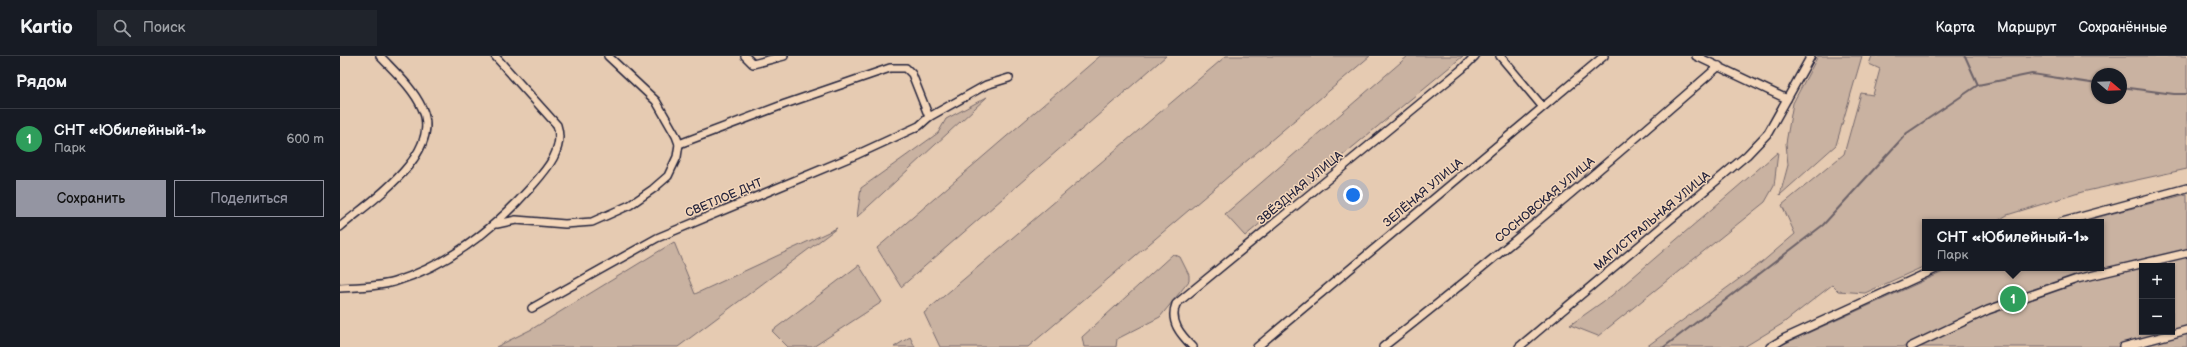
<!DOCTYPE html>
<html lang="ru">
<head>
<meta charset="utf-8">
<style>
  body { margin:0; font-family:"Balsamiq Sans",sans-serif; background:#20242c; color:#f1f3f6 }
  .controls { position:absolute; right:12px; bottom:12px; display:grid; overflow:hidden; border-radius:0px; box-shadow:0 1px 3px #0004 }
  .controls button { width:36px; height:36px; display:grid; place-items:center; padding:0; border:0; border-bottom:1px solid #363941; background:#171b24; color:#f1f3f6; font:20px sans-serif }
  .compass { position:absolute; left:1751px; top:12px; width:36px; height:36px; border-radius:50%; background:#171b24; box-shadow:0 1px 3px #0004; rotate:109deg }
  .you { position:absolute; left:1013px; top:139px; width:14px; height:14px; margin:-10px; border:3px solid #fff; border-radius:50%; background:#1a73e8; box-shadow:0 0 0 6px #1a73e833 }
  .badge { display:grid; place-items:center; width:26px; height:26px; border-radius:50%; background:#9495a2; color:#fff; font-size:13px; font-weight:700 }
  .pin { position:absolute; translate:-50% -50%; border:2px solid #fff; box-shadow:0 1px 4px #0006 }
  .popup { position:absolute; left:1582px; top:163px; width:182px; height:52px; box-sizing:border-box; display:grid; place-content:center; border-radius:0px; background:#171b24; filter:drop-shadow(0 1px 3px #0005); font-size:13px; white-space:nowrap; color:#9ea1a6 }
  .popup b { font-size:15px; color:#f1f3f6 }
  .popup::after { content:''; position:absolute; left:50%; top:100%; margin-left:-8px; border:8px solid transparent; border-top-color:#171b24 }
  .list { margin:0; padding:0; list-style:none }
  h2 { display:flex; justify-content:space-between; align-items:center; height:52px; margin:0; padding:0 16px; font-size:17px }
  h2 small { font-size:13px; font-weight:400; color:#9ea1a6 }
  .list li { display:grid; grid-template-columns:26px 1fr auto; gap:12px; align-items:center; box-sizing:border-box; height:60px; padding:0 16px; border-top:1px solid #363941 }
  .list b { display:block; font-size:15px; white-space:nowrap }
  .list p { margin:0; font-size:13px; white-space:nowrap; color:#9ea1a6 }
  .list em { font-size:13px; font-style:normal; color:#9ea1a6 }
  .actions { display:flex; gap:8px; padding:12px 16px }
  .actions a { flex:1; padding:9px 0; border:1px solid #9495a2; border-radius:0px; text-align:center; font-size:14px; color:#9495a2 }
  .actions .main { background:#9495a2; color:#111 }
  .icon { flex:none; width:22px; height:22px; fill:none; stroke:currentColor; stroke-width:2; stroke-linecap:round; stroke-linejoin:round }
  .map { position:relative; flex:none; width:1847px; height:291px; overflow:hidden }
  header { display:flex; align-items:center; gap:24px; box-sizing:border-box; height:56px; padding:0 20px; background:#171b24; border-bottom:1px solid #363941 }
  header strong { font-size:19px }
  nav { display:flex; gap:22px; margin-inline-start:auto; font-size:14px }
  .search { width:280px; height:36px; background:#20242c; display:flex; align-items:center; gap:10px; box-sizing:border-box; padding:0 14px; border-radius:0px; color:#9ea1a6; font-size:15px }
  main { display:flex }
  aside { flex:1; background:#171b24 }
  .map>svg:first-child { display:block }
  .green { fill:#c9b2a1; stroke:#766a6e; fill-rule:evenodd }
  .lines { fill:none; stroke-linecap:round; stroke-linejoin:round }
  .stream { stroke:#6c6268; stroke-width:2 }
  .minor-casing { stroke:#22223b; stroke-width:10 }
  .minor { stroke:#f3d6ba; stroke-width:7 }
  .labels { text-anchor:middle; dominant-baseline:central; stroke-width:3; stroke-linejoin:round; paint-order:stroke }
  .street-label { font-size:12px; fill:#22223b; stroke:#f3d6ba }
</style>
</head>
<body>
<header>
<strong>Kartio</strong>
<div class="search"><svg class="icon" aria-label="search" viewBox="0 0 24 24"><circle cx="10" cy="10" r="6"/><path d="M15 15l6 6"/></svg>Поиск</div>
<nav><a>Карта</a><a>Маршрут</a><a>Сохранённые</a></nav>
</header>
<main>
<aside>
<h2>Рядом<small></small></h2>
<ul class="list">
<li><span class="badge" style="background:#2e9e5b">1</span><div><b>СНТ «Юбилейный-1»</b><p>Парк</p></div><em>600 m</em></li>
</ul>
<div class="actions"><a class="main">Сохранить</a><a>Поделиться</a></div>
</aside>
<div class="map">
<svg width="1847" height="291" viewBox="0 0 1847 291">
  <rect width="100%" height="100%" fill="#e6cbb2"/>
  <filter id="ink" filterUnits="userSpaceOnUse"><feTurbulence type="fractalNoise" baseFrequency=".025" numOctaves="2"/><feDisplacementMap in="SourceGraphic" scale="8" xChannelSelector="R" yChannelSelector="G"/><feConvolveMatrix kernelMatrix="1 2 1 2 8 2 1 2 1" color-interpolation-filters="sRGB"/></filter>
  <g filter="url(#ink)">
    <g class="green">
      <polygon points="760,0 826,0 561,231 537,192"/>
      <polygon points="886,0 1030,0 688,291 600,291 584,257"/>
      <polygon points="1068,0 1123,0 905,180 885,158"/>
      <polygon points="1478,0 1522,0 1496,89 1440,139 1448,109 1446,87 1453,47"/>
      <path d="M 1532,0 L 1847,0 L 1847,113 L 1742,136 L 1667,159 L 1656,166 L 1585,166 L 1585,210 L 1525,237 L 1498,235 L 1492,229 L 1442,268 L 1404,291 L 1306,291 L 1421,207 L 1455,178 L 1442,149 L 1504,98 L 1521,37 L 1533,39 L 1540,13 L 1529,8 ZM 1757,18 L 1781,18 L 1781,42 L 1757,42 Z"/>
      <polygon points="647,41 517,161 521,132 598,77 606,63"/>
      <polygon points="1438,96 1434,130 1425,146 1258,280 1230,269 1271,240"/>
      <path d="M 1847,138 L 1847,291 L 1437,291 L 1612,212 L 1761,212 L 1761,166 L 1739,166 ZM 1802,210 L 1832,210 L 1832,276 L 1802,276 Z"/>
      <polygon points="497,172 338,291 156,291 192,273 334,186 355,238"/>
      <polygon points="833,198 840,201 849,219 849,225 820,261 777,283 776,291 744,291 742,281"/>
      <polygon points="519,209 542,246 473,291 448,291 432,275"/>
      <polygon points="570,281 575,291 554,291"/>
    </g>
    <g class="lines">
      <g class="stream">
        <polyline points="1625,0 1638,29 1692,18 1757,28"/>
        <polyline points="1781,31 1834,38 1847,38"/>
        <polyline points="1324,291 1483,169 1567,77 1638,29"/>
      </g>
      <g class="minor-casing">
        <g id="minor">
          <polyline points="405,0 413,8 444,0"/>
          <polyline points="1160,0 1202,50"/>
          <polyline points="1356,0 1447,43"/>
          <polyline points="339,88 445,48 550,12 566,12 572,18 589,61 646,29 669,22"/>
          <polyline points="1722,166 1847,132"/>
          <polyline points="157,168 176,164 225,168 252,166 290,149 313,133 328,120 337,101 339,88 336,80 316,45 268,0"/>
          <path d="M 0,171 C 29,146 104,98 82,52 C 73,32 55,16 40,0"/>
          <path d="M 0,232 C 18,231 37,231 54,226 C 109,209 155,172 192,130 C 207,113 225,93 217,69 L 155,0"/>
          <polyline points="192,252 317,182 516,99 579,70 589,61"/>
          <path d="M 853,291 C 841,279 829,266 836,248 L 1122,13 L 1135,0"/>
          <polyline points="917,291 1264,0"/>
          <path d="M 1043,291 C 1158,201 1269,106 1379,10"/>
          <polyline points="1179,291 1407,99 1428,77 1471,0"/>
          <polyline points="1430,291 1445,282 1598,212"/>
          <polyline points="1570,291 1648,254 1737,223 1847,197"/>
          <polyline points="1783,291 1847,274"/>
        </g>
      </g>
      <use href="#minor" class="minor"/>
    </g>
  </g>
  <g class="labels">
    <g class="street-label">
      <text transform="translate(960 132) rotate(-40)">ЗВЁЗДНАЯ УЛИЦА</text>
      <text transform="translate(1083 137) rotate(-40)">ЗЕЛЁНАЯ УЛИЦА</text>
      <text transform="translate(384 142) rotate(-23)">СВЕТЛОЕ ДНТ</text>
      <text transform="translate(1205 144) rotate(-40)">СОСНОВСКАЯ УЛИЦА</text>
      <text transform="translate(1312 165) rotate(-40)">МАГИСТРАЛЬНАЯ УЛИЦА</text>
    </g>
  </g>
</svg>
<div class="controls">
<button>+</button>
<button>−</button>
</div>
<svg class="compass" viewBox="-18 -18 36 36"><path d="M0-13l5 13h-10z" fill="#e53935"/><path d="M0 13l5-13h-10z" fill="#9ea1a6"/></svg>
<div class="you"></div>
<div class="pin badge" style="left:1673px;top:243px;background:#2e9e5b">1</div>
<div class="popup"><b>СНТ «Юбилейный-1»</b>Парк</div>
</div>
</main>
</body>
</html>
